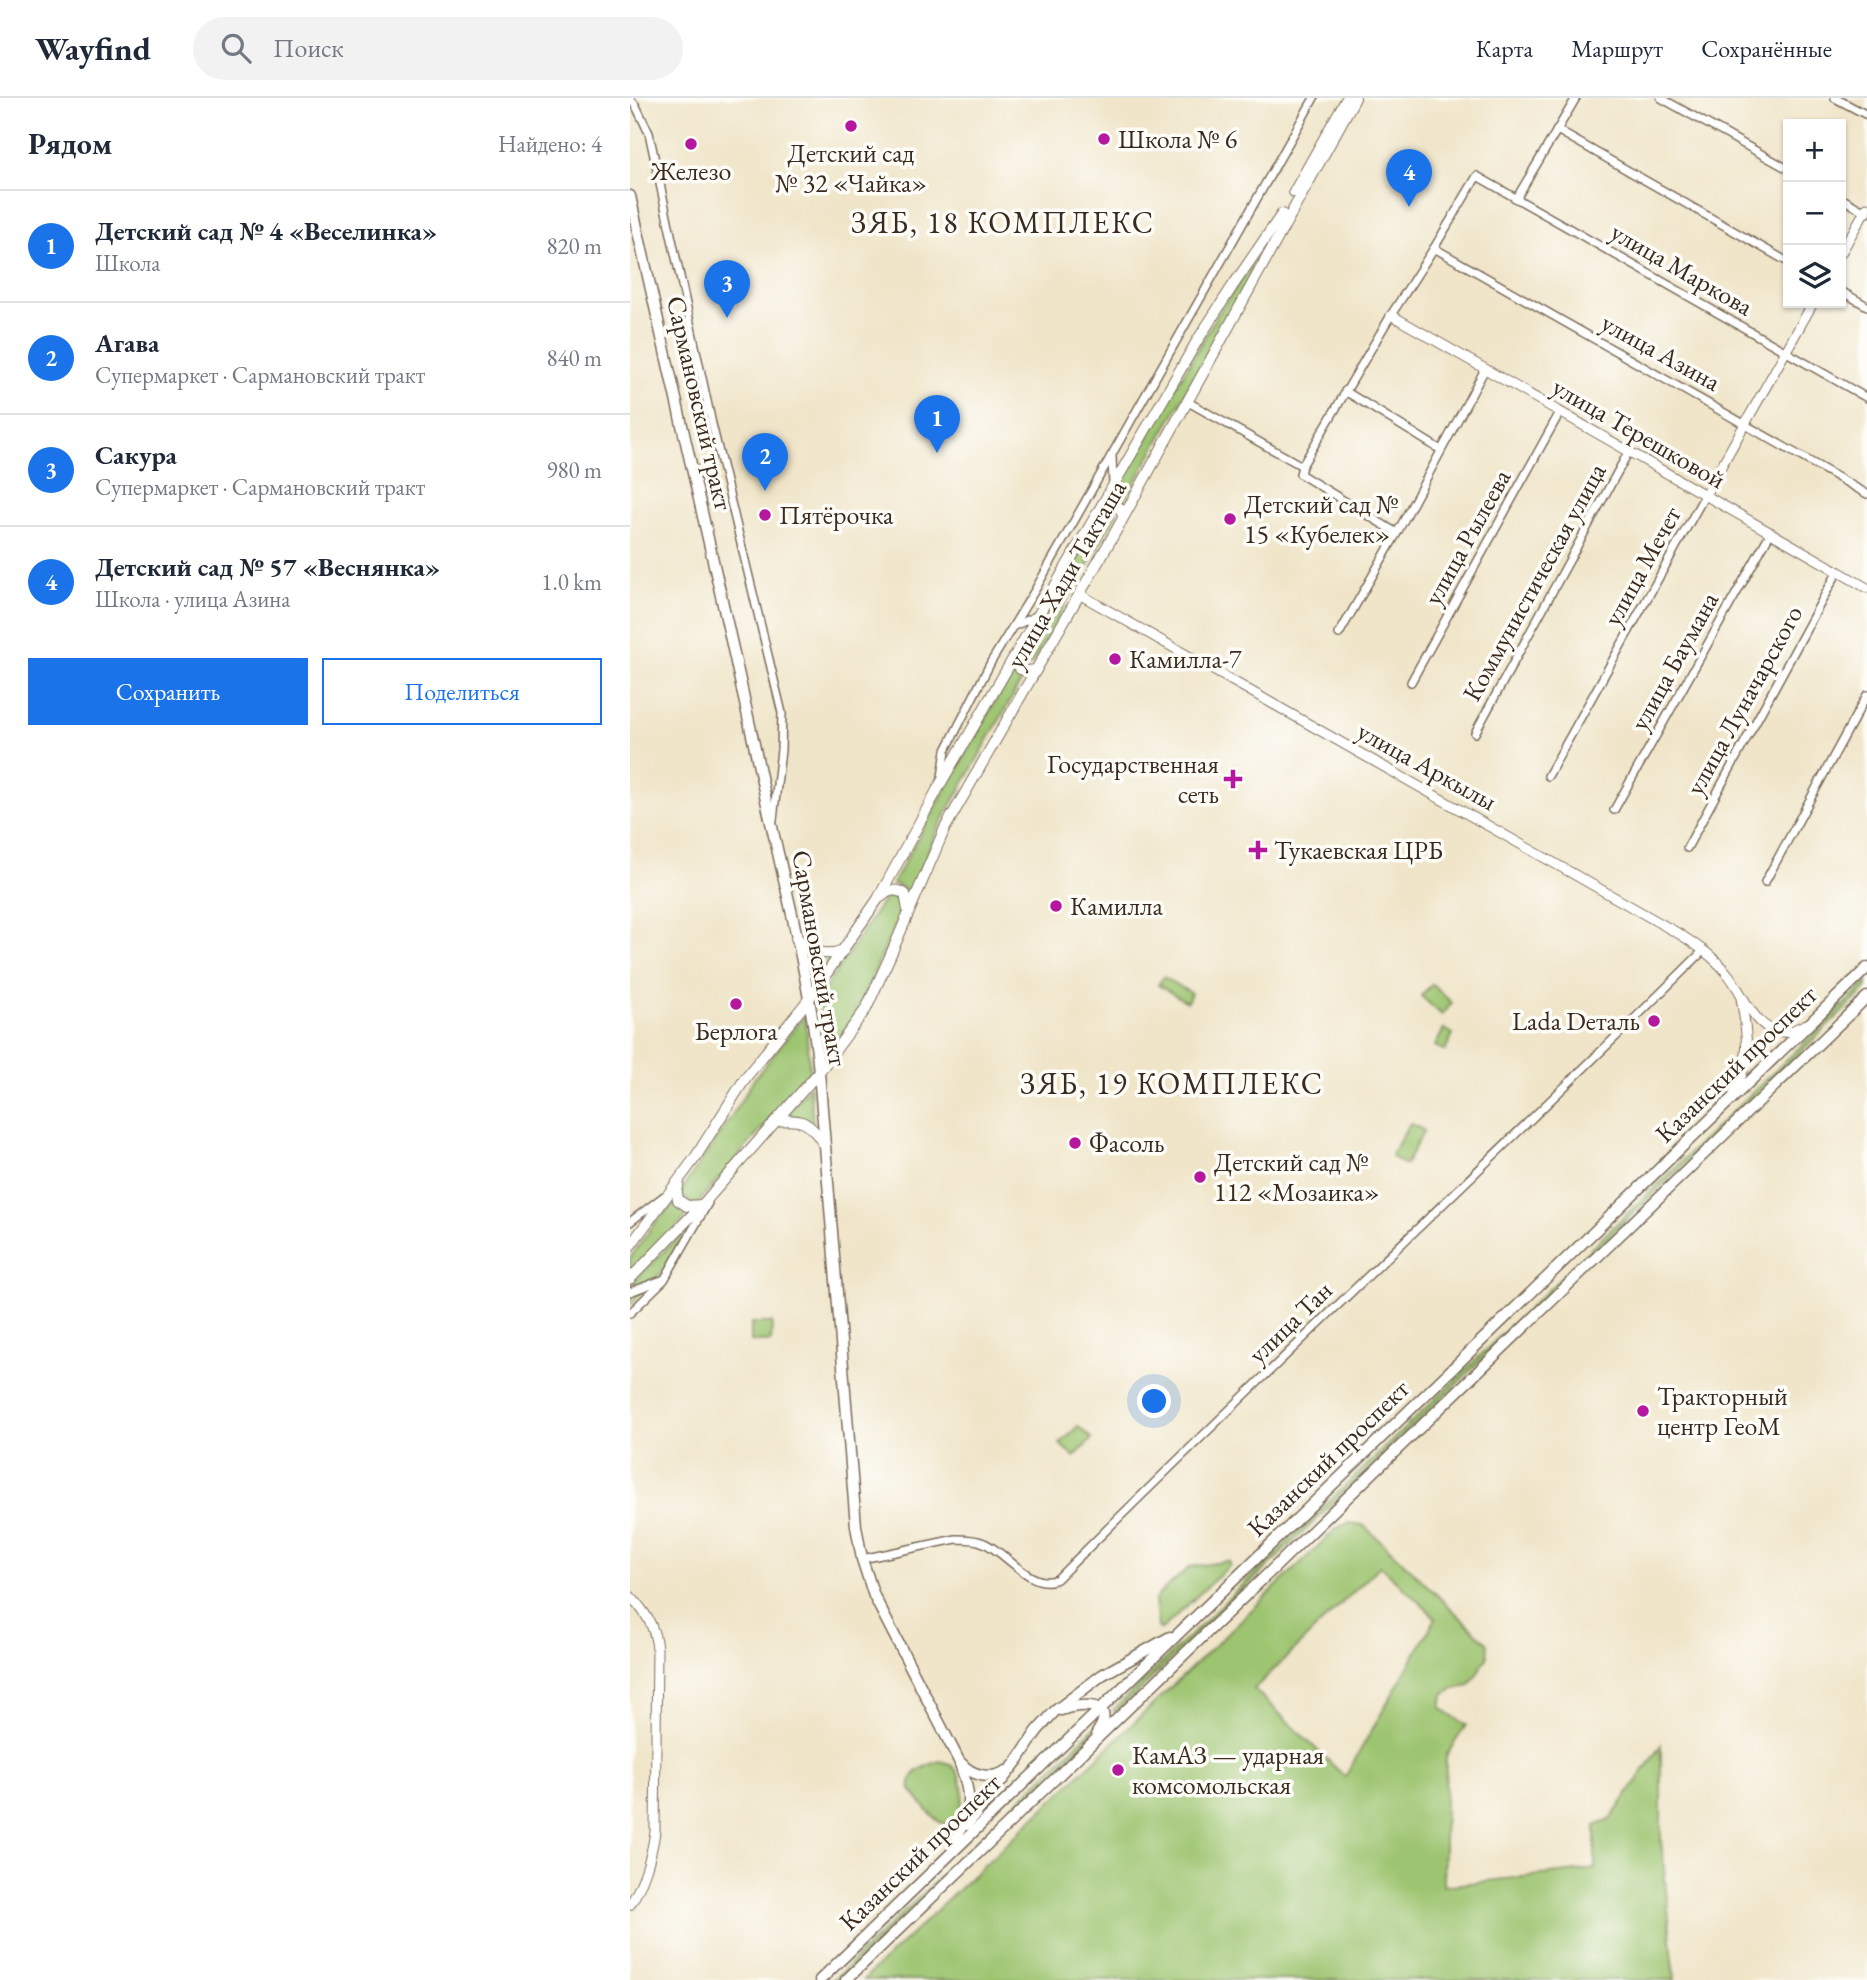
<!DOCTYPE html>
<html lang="ru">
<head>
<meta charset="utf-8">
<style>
  body { margin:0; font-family:"EB Garamond",serif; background:#f2f2f3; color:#1f2937 }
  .controls { position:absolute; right:21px; top:21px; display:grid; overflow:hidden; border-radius:0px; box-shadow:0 2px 5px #0004 }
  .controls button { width:63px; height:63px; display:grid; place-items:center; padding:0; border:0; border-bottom:2px solid #e0e1e3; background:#fff; color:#1f2937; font:35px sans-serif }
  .you { position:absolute; left:525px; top:1304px; width:24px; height:24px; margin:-18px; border:5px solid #fff; border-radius:50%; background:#1a73e8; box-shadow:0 0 0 10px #1a73e833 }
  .badge { display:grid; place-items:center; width:46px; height:46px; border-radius:50%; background:#1a73e8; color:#fff; font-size:23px; font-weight:700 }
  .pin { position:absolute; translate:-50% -58px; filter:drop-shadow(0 2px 4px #0008) }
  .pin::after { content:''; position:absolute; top:37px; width:24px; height:21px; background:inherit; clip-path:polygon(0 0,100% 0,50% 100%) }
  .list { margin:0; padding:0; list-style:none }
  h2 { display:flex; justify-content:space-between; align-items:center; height:91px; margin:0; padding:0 28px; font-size:30px }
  h2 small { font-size:23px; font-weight:400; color:#747a83 }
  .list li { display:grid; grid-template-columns:46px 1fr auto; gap:21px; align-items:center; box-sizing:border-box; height:112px; padding:0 28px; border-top:2px solid #e0e1e3 }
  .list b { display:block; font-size:26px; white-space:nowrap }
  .list p { margin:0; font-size:23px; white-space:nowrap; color:#747a83 }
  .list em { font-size:23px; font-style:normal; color:#747a83 }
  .actions { display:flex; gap:14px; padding:21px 28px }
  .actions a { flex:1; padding:16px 0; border:2px solid #1a73e8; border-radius:0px; text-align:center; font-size:24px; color:#1a73e8 }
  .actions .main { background:#1a73e8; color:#fff }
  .icon { flex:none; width:38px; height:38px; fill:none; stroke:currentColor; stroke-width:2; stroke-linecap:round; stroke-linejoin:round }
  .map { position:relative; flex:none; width:1237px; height:1882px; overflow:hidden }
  header { display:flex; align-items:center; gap:42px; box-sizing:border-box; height:98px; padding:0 35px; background:#fff; border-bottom:2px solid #e0e1e3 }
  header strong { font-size:33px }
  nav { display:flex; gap:38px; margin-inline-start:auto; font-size:24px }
  .search { width:490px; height:63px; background:#f2f2f3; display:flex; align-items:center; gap:18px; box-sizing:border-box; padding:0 24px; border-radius:38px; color:#747a83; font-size:26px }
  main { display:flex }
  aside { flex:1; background:#fff }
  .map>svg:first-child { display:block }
  .green { fill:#9dc46f; stroke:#6c7746; stroke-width:2; fill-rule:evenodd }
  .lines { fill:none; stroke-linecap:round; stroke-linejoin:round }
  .minor-casing { stroke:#7a6b5a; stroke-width:10 }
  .tertiary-casing { stroke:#7a6b5a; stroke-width:11 }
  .secondary-casing { stroke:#7a6b5a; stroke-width:12 }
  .primary-casing { stroke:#7a6b5a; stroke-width:13 }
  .minor { stroke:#fff; stroke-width:7 }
  .tertiary { stroke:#fff; stroke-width:9 }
  .secondary { stroke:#fff; stroke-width:10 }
  .primary { stroke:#fff; stroke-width:10 }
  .poi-dot { fill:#b5179e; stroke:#fdfcf7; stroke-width:2.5 }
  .labels { text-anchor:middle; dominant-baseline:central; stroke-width:7; stroke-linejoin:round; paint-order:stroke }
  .poi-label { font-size:26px; fill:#3b2a1e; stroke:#fdfcf7; text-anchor:start }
  .street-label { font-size:26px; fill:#3b2a1e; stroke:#fdfcf7 }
  .quarter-label { font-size:30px; letter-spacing:2px; fill:#3b2a1e; stroke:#fdfcf7 }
</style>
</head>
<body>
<header>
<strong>Wayfind</strong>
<div class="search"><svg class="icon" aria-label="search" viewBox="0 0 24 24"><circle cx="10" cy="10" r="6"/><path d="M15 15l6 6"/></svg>Поиск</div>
<nav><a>Карта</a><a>Маршрут</a><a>Сохранённые</a></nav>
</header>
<main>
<aside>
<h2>Рядом<small>Найдено: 4</small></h2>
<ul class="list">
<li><span class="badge">1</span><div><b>Детский сад № 4 «Веселинка»</b><p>Школа</p></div><em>820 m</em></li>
<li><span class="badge">2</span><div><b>Агава</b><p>Супермаркет · Сармановский тракт</p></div><em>840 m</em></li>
<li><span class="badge">3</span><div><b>Сакура</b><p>Супермаркет · Сармановский тракт</p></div><em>980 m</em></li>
<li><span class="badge">4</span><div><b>Детский сад № 57 «Веснянка»</b><p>Школа · улица Азина</p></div><em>1.0 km</em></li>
</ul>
<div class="actions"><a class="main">Сохранить</a><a>Поделиться</a></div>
</aside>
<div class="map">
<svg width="1237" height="1882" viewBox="0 0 1237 1882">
  <rect width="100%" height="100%" fill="#fdfcf7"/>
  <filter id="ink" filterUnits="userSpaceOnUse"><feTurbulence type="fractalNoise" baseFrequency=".0143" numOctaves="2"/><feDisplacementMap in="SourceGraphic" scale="14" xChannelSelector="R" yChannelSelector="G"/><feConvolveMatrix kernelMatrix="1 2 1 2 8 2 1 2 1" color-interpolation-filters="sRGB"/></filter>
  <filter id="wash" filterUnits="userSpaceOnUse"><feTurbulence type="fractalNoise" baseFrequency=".00686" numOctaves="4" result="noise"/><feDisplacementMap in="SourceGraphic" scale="28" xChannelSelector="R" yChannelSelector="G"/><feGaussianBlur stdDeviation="1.57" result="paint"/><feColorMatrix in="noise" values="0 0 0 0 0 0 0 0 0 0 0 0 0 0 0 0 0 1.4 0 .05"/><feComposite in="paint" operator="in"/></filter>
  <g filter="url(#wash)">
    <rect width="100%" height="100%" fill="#f0e5c9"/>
    <g class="green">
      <polygon points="643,136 645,137 493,406 490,401 482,400 587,217"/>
      <polygon points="482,409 487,414 486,417 401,567 395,567 391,564 391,558 476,410"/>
      <polygon points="382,573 387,579 393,580 309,729 290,773 278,794 268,787 262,786"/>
      <path d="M 264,798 C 274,802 272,808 270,817 L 223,921 L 200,953 L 188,901 L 253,803 L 258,799 Z"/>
      <polygon points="176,854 192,861 203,860 185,888"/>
      <polygon points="533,879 561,895 557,904 528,887"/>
      <polygon points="1237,884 1237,890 486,1615 483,1612"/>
      <polygon points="802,886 822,905 812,917 791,898"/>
      <polygon points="175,917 180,975 68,1105 62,1106 51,1099 51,1094 55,1087 101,1019 124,981"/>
      <polygon points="814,931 823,936 815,953 805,948"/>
      <polygon points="180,988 183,1025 176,1021 154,1018"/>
      <polygon points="780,1025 794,1033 775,1067 761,1058"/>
      <polygon points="44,1105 49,1112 59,1116 0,1178 0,1160 24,1126"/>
      <polygon points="57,1130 35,1170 24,1183 0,1207 0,1187"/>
      <polygon points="121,1225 142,1225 141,1244 121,1243"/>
      <polygon points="448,1328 462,1341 444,1359 430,1346"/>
      <path d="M 718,1425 L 733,1427 L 753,1445 L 858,1546 L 857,1560 L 840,1587 L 824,1591 L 813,1597 L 811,1610 L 836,1627 L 816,1658 L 813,1788 L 965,1771 L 965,1728 L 980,1722 L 1031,1647 L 1031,1741 L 1045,1882 L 233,1882 L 482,1646 L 707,1430 ZM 750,1468 L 806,1520 L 715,1679 L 624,1591 Z"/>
      <polygon points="598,1463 600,1465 599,1468 533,1530 530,1531 528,1529 525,1502 530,1495 560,1469"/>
      <polygon points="465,1629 462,1638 209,1882 203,1882"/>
      <path d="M 310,1663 C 345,1667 335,1736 310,1724 C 301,1719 288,1700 281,1692 C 277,1674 296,1668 310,1663 Z"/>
    </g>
  </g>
  <g filter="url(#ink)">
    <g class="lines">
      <g class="minor-casing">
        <g id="minor">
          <polyline points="1031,0 1158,71"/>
          <polyline points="1205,0 1237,17"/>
          <polyline points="0,1 6,8 19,35 82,326 152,615 151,652 143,722"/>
          <polyline points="927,32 1158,164"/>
          <polyline points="1211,100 1237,115"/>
          <polyline points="886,101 946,0"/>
          <polyline points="804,150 1237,396"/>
          <polyline points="1211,193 1237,208"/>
          <polyline points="715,293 811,352"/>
          <polyline points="558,304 672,368"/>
          <polyline points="482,357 483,387"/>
          <polyline points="767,435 670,376 672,368 761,217 804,150 847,78 1237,300"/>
          <polyline points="384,528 408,517"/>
          <polyline points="709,536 767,435 855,271"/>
          <polyline points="781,584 930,314"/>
          <polyline points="845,635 999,353"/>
          <polyline points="918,678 1075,397"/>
          <polyline points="312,679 316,652 361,564 405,492 684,0"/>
          <polyline points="984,712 1141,434"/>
          <polyline points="1057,750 1208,473"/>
          <polyline points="1135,784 1237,597"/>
          <polyline points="0,1124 34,1098"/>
          <polyline points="0,1194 32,1182"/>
          <polyline points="0,1215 34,1182 78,1105"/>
          <path d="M 232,1461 L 326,1441 C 335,1441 346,1441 354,1445 C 376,1454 402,1493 427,1481 C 640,1268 861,1064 1074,852"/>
        </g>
      </g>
      <g class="tertiary-casing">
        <g id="tertiary">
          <polyline points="1211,155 1237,109"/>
          <polyline points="761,217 1237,490"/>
          <polyline points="1075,397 1183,205"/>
          <path d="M 449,496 L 1051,837 C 1068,848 1084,859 1097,875 C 1114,895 1125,937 1157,934 C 1163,933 1171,928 1177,926"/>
          <path d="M 1104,995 C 1122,962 1117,935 1111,900"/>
          <path d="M 0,1498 C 15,1513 25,1528 27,1551 L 25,1734 C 21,1761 14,1784 0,1807"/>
        </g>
      </g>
      <g class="secondary-casing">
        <g id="secondary">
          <polyline points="664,94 717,0"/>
          <path d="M 472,407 C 484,404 490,406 493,418"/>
          <polyline points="387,555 387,566 390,571 397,573 406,572"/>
          <path d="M 251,799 C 259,792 266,790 275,796 L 278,812"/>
          <path d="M 166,840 C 182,853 193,860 214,852"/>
          <path d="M 145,1023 C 171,1020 179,1023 193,1045"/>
          <polyline points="49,1083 47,1094 48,1102 57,1108 71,1107"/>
          <polyline points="0,1148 65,1060 116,979 179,901 248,801 311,685 567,243 602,189 652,116"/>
          <polyline points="0,1181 73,1106 189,974 236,911 261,856 315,730 487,431 725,0"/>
        </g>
      </g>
      <g class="primary-casing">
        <g id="primary">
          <path d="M 0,98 C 44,297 92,494 134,693 C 154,786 180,879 189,974 L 226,1428 L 232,1461 L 244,1498 L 329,1663 C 341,1696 342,1706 327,1739"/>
          <path d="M 431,1612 C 451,1605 489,1603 467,1635"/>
          <path d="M 331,1665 C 342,1678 361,1682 376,1673"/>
          <polyline points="337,1727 388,1662 407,1633 425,1613 472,1577 540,1539"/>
          <polyline points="190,1882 1237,870"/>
          <polyline points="216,1882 1237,899"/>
        </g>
      </g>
      <use href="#minor" class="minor"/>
      <use href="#tertiary" class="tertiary"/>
      <use href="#secondary" class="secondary"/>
      <use href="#primary" class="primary"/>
    </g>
  </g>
  <g class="poi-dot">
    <circle cx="221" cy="28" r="7"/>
    <circle cx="474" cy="41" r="7"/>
    <circle cx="61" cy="46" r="7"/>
    <circle cx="135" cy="417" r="7"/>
    <circle cx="600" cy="421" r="7"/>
    <circle cx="485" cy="561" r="7"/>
    <path d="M599.5 670.5h7v7h7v7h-7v7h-7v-7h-7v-7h7z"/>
    <path d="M624.5 741.5h7v7h7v7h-7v7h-7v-7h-7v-7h7z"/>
    <circle cx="426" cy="808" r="7"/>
    <circle cx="106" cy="906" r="7"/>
    <circle cx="1024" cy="923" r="7"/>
    <circle cx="445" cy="1045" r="7"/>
    <circle cx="570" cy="1079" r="7"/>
    <circle cx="1013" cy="1313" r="7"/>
    <circle cx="488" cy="1672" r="7"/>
  </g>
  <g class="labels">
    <g class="poi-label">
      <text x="488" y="41">Школа № 6</text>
      <text x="221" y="55" text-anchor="middle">Детский сад<tspan x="221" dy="30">№ 32 «Чайка»</tspan></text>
      <text x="61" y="73" text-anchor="middle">Железо</text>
      <text x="614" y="406">Детский сад №<tspan x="614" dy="30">15 «Кубелек»</tspan></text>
      <text x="149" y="417">Пятёрочка</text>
      <text x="499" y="561">Камилла-7</text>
      <text x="589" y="666" text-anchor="end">Государственная<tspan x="589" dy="30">сеть</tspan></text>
      <text x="644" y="752">Тукаевская ЦРБ</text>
      <text x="440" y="808">Камилла</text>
      <text x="1010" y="923" text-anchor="end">Lada Dеталь</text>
      <text x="106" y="933" text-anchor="middle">Берлога</text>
      <text x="459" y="1045">Фасоль</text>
      <text x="584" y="1064">Детский сад №<tspan x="584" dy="30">112 «Мозаика»</tspan></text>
      <text x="1027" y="1298">Тракторный<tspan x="1027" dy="30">центр ГеоМ</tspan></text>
      <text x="502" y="1657">КамАЗ — ударная<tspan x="502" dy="30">комсомольская</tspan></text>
    </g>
    <g class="street-label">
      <text transform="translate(1052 171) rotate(30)">улица Маркова</text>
      <text transform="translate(1031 254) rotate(29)">улица Азина</text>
      <text transform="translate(70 305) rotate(77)">Сармановский тракт</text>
      <text transform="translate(1009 335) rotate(30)">улица Терешковой</text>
      <text transform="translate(837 439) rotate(-61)">улица Рылеева</text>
      <text transform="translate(1012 468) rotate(-61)">улица Мечет</text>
      <text transform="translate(436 476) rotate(-60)">улица Хади Такташа</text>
      <text transform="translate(904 484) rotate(-61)">Коммунистическая улица</text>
      <text transform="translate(1044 563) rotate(-61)">улица Баумана</text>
      <text transform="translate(1114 602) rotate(-61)">улица Луначарского</text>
      <text transform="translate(797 668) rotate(29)">улица Аркылы</text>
      <text transform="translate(190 860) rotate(80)">Сармановский тракт</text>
      <text transform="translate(1106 966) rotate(-44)">Казанский проспект</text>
      <text transform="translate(660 1224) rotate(-44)">улица Тан</text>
      <text transform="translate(698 1360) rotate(-44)">Казанский проспект</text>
      <text transform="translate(290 1754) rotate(-44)">Казанский проспект</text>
    </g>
    <g class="quarter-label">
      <text x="373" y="124">ЗЯБ, 18 КОМПЛЕКС</text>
      <text x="542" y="985">ЗЯБ, 19 КОМПЛЕКС</text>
    </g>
  </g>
</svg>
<div class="controls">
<button>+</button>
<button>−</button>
<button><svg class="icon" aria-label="layers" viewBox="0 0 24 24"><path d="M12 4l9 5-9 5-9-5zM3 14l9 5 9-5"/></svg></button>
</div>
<div class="you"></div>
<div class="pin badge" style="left:307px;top:355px">1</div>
<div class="pin badge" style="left:135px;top:393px">2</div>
<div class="pin badge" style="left:97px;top:220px">3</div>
<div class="pin badge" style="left:779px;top:109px">4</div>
</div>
</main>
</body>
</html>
